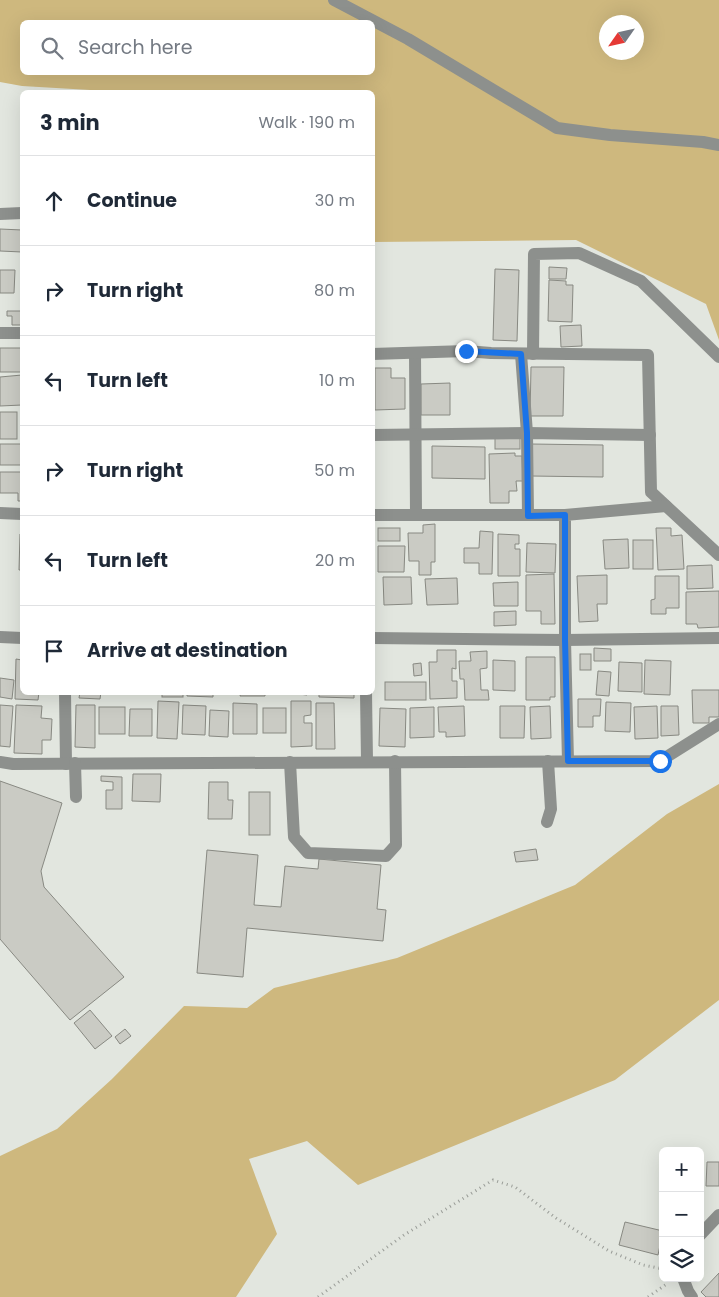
<!DOCTYPE html>
<html lang="en">
<head>
<meta charset="utf-8">
<style>
  body { margin:0; font-family:Poppins,sans-serif; background:#f2f2f3; color:#1f2937 }
  .controls { position:absolute; right:15px; bottom:15px; display:grid; overflow:hidden; border-radius:8px; box-shadow:0 5px 20px #0002 }
  .controls button { width:45px; height:45px; display:grid; place-items:center; padding:0; border:0; border-bottom:1px solid #e0e1e3; background:#fff; color:#1f2937; font:25px sans-serif }
  .compass { position:absolute; left:599px; top:15px; width:45px; height:45px; border-radius:50%; background:#fff; box-shadow:0 5px 20px #0002; rotate:236deg }
  .stop { position:absolute; width:15px; height:15px; margin:-11px; border:4px solid #1a73e8; border-radius:50%; background:#fff }
  .stop.end { background:#1a73e8; border-color:#fff; box-shadow:0 1px 5px #0008 }
  .list { margin:0; padding:0; list-style:none }
  h2 { display:flex; justify-content:space-between; align-items:center; height:65px; margin:0; padding:0 20px; font-size:21px }
  h2 small { font-size:16px; font-weight:400; color:#747a83 }
  .list li { display:grid; grid-template-columns:32px 1fr auto; gap:15px; align-items:center; box-sizing:border-box; height:90px; padding:0 20px; border-top:1px solid #e0e1e3 }
  .list b { display:block; font-size:19px; white-space:nowrap }
  .list em { font-size:16px; font-style:normal; color:#747a83 }
  .icon { flex:none; width:28px; height:28px; fill:none; stroke:currentColor; stroke-width:2; stroke-linecap:round; stroke-linejoin:round }
  .map { position:relative; flex:none; width:719px; height:1297px; overflow:hidden }
  .search { position:absolute; background:#fff; box-shadow:0 5px 20px #0002; left:20px; top:20px; width:355px; height:55px; display:flex; align-items:center; gap:12px; box-sizing:border-box; padding:0 18px; border-radius:8px; color:#747a83; font-size:19px }
  .panel { position:absolute; background:#fff; box-shadow:0 5px 20px #0002; left:20px; top:90px; width:355px; height:605px; border-radius:8px }
  .map>svg:first-child { display:block }
  .green { fill:#ceb87e; fill-rule:evenodd }
  .building { fill:#cacbc4; stroke:#888982 }
  .lines { fill:none; stroke-linecap:round; stroke-linejoin:round }
  .path { stroke:#999c97; stroke-width:3; stroke-dasharray:1 4; stroke-linecap:butt }
  .service { stroke:#8d908d; stroke-width:12 }
  .minor { stroke:#8d908d; stroke-width:12 }
  .route { stroke:#1a73e8; stroke-width:6 }
</style>
</head>
<body>
<div class="map">
<svg width="719" height="1297" viewBox="0 0 719 1297">
  <rect width="100%" height="100%" fill="#e2e6df"/>
  <g class="green">
    <path d="M 0,0 L 719,0 L 719,340 L 706,304 L 576,240 L 373,242 L 372,92 L 124,92 L 22,86 L 0,82 ZM 22,22 L 372,22 L 372,72 L 22,72 ZM 606,22 L 636,22 L 636,52 L 606,52 Z"/>
    <polygon points="719,784 719,1000 615,1080 358,1185 307,1141 249,1159 277,1234 236,1297 0,1297 0,1156 57,1129 112,1079 184,1006 247,1008 274,988 397,958 575,885 667,814"/>
  </g>
  <g class="building">
    <polygon points="0,229 22,230 22,252 0,251"/>
    <polygon points="549,267 567,268 566,279 549,279"/>
    <polygon points="495,269 519,270 517,341 493,340"/>
    <polygon points="0,270 15,270 14,293 0,293"/>
    <polygon points="549,280 566,281 566,285 573,285 572,322 548,321"/>
    <polygon points="7,311 22,311 22,325 12,325 12,316 7,316"/>
    <polygon points="581,325 582,346 561,347 560,326"/>
    <rect x="0" y="348" width="22" height="24"/>
    <polygon points="531,367 564,367 563,416 530,416"/>
    <polygon points="375,368 391,368 391,378 405,378 405,409 375,410"/>
    <polygon points="22,375 22,405 0,406 0,377"/>
    <polygon points="450,383 450,415 421,415 421,384"/>
    <rect x="0" y="412" width="17" height="27"/>
    <rect x="495" y="437" width="25" height="12"/>
    <rect x="0" y="444" width="22" height="21"/>
    <polygon points="531,444 603,445 603,477 531,476"/>
    <polygon points="432,446 485,447 485,479 432,478"/>
    <polygon points="515,453 515,456 522,456 523,481 516,481 517,491 509,491 509,503 490,503 489,454"/>
    <polygon points="0,472 22,472 22,501 18,501 18,493 0,493"/>
    <polygon points="435,524 435,562 431,562 431,575 419,575 419,561 409,561 408,533 423,533 423,525"/>
    <rect x="378" y="528" width="22" height="13"/>
    <polygon points="656,528 671,528 671,536 682,535 684,569 658,570"/>
    <polygon points="480,531 493,532 492,574 479,574 479,563 464,563 464,548 479,548"/>
    <polygon points="20,534 22,534 22,570 19,570"/>
    <polygon points="498,534 519,535 519,544 515,544 515,549 520,549 520,576 498,576"/>
    <polygon points="628,539 629,568 605,569 603,540"/>
    <rect x="633" y="540" width="20" height="29"/>
    <polygon points="527,543 556,544 555,573 526,572"/>
    <polygon points="378,546 405,546 404,572 378,572"/>
    <polygon points="712,565 713,588 687,589 687,566"/>
    <polygon points="554,574 555,624 541,624 541,611 526,611 526,575"/>
    <polygon points="607,575 607,604 597,604 598,621 579,622 577,576"/>
    <polygon points="655,576 679,576 679,608 666,608 666,614 651,614 651,600 655,599"/>
    <polygon points="383,577 411,577 412,604 384,605"/>
    <polygon points="457,578 458,604 427,605 425,579"/>
    <polygon points="518,582 518,606 494,606 493,583"/>
    <polygon points="719,591 719,627 698,628 697,624 686,624 686,592"/>
    <polygon points="516,611 516,625 494,626 494,612"/>
    <polygon points="594,648 611,649 611,661 594,661"/>
    <polygon points="437,650 456,650 456,669 452,668 452,681 457,681 457,698 430,699 429,662 437,662"/>
    <polygon points="487,651 487,668 480,669 481,690 488,690 489,700 465,700 464,679 460,679 459,661 471,661 470,652"/>
    <rect x="580" y="654" width="11" height="16"/>
    <polygon points="526,657 555,657 555,697 550,697 550,700 526,700"/>
    <polygon points="16,659 22,660 22,692 39,692 38,700 15,699"/>
    <polygon points="493,660 515,661 515,691 493,690"/>
    <polygon points="645,660 671,661 670,695 644,694"/>
    <polygon points="619,662 642,663 642,692 618,691"/>
    <polygon points="421,663 422,675 414,676 413,664"/>
    <polygon points="598,671 611,672 609,696 596,695"/>
    <polygon points="0,678 14,680 12,699 0,697"/>
    <rect x="385" y="682" width="41" height="18"/>
    <polygon points="692,690 719,690 719,717 709,717 709,723 693,723"/>
    <polygon points="80,692 101,692 100,699 79,698"/>
    <rect x="162" y="692" width="21" height="5"/>
    <polygon points="187,692 213,692 213,697 187,696"/>
    <polygon points="241,692 265,692 265,696 240,696"/>
    <polygon points="282,692 307,692 307,695"/>
    <polygon points="319,692 354,692 354,698 319,697"/>
    <polygon points="578,699 601,699 600,716 593,716 593,727 578,727"/>
    <polygon points="158,701 179,702 177,739 157,738"/>
    <polygon points="291,701 311,701 311,715 304,716 304,723 312,723 312,746 291,747"/>
    <polygon points="606,702 631,703 630,732 605,731"/>
    <polygon points="233,703 257,704 257,734 233,734"/>
    <polygon points="316,703 334,703 335,749 316,749"/>
    <polygon points="0,705 13,706 10,747 0,746"/>
    <polygon points="16,705 42,706 41,718 52,719 51,740 42,740 42,754 14,753"/>
    <polygon points="76,705 95,705 95,748 75,747"/>
    <polygon points="183,705 206,706 205,735 182,734"/>
    <polygon points="464,706 465,736 446,737 446,732 439,732 438,707"/>
    <polygon points="500,706 525,706 524,738 500,738"/>
    <polygon points="550,706 551,738 531,739 530,707"/>
    <polygon points="657,706 658,738 635,739 634,707"/>
    <polygon points="661,706 678,706 679,735 661,736"/>
    <rect x="99" y="707" width="26" height="27"/>
    <polygon points="434,707 434,737 410,738 410,708"/>
    <rect x="263" y="708" width="23" height="25"/>
    <polygon points="380,708 406,709 405,747 379,746"/>
    <polygon points="130,709 152,709 152,736 129,736"/>
    <polygon points="210,710 229,711 228,737 209,736"/>
    <polygon points="133,774 161,774 160,802 132,801"/>
    <polygon points="101,776 122,777 122,809 106,809 106,790 113,790 113,782 101,781"/>
    <polygon points="0,781 62,803 41,871 44,887 124,977 70,1020 0,939"/>
    <polygon points="209,782 228,782 228,800 233,800 232,819 208,819"/>
    <rect x="249" y="792" width="21" height="43"/>
    <polygon points="536,849 538,860 516,862 514,852"/>
    <polygon points="207,850 258,855 254,905 281,907 285,866 318,869 319,859 381,865 377,909 386,910 383,941 247,928 243,977 197,973"/>
    <polygon points="90,1010 112,1036 95,1049 74,1023"/>
    <polygon points="125,1029 131,1036 120,1044 115,1037"/>
    <polygon points="707,1162 719,1162 719,1186 706,1186"/>
    <polygon points="625,1222 663,1231 658,1255 619,1245"/>
    <polygon points="719,1273 719,1297 706,1297 701,1292"/>
  </g>
  <g class="lines">
    <g class="path">
      <polyline points="318,1297 404,1235 493,1180 515,1187 556,1218 609,1251 643,1265 663,1269"/>
      <polyline points="648,1297 668,1283"/>
    </g>
    <polyline class="service" points="290,762 294,837 308,853 386,856 396,845 395,761"/>
    <g class="minor">
      <polyline points="334,0 408,39 557,128 610,135 703,142 719,145"/>
      <polyline points="0,214 22,213"/>
      <polyline points="0,333 22,333"/>
      <polyline points="415,353 416,515"/>
      <polyline points="372,354 466,351 491,353 648,355 651,492 719,555"/>
      <polyline points="521,354 527,433 528,515"/>
      <polyline points="533,354 534,254 579,253 641,281 719,357"/>
      <polyline points="372,435 527,433 650,435"/>
      <polyline points="0,513 22,514"/>
      <polyline points="372,515 565,515"/>
      <polyline points="0,637 22,638"/>
      <polyline points="372,638 565,640 719,638"/>
      <polyline points="65,692 66,764"/>
      <polyline points="366,692 367,761"/>
      <polyline points="568,761 565,640 565,515 666,506"/>
      <polyline points="0,762 13,764 660,761 719,724"/>
      <polyline points="75,763 76,797"/>
      <polyline points="547,822 551,809 548,761"/>
      <polyline points="700,1235 719,1215"/>
      <polyline points="683,1278 688,1291 692,1297"/>
    </g>
  </g>
  <g class="lines">
    <polyline class="route" points="466,351 521,354 527,433 528,516 565,515 565,640 568,761 660,761"/>
  </g>
</svg>
<div class="controls">
<button>+</button>
<button>−</button>
<button><svg class="icon" aria-label="layers" viewBox="0 0 24 24"><path d="M12 4l9 5-9 5-9-5zM3 14l9 5 9-5"/></svg></button>
</div>
<svg class="compass" viewBox="-18 -18 36 36"><path d="M0-13l5 13h-10z" fill="#e53935"/><path d="M0 13l5-13h-10z" fill="#747a83"/></svg>
<div class="stop" style="left:660px;top:761px"></div>
<div class="stop end" style="left:466px;top:351px"></div>
<div class="search"><svg class="icon" aria-label="search" viewBox="0 0 24 24"><circle cx="10" cy="10" r="6"/><path d="M15 15l6 6"/></svg>Search here</div>
<section class="panel">
<h2>3 min<small>Walk · 190 m</small></h2>
<ul class="list">
<li><svg class="icon" aria-label="ahead" viewBox="0 0 24 24"><path d="M12 20V5M6 11l6-6 6 6"/></svg><div><b>Continue</b></div><em>30 m</em></li>
<li><svg class="icon" aria-label="right" viewBox="0 0 24 24"><path d="M7 20v-9h11M14 6l5 5-5 5"/></svg><div><b>Turn right</b></div><em>80 m</em></li>
<li><svg class="icon" aria-label="left" viewBox="0 0 24 24"><path d="M17 20v-9H6M10 6l-5 5 5 5"/></svg><div><b>Turn left</b></div><em>10 m</em></li>
<li><svg class="icon" aria-label="right" viewBox="0 0 24 24"><path d="M7 20v-9h11M14 6l5 5-5 5"/></svg><div><b>Turn right</b></div><em>50 m</em></li>
<li><svg class="icon" aria-label="left" viewBox="0 0 24 24"><path d="M17 20v-9H6M10 6l-5 5 5 5"/></svg><div><b>Turn left</b></div><em>20 m</em></li>
<li><svg class="icon" aria-label="arrive" viewBox="0 0 24 24"><path d="M6 21V4h12l-3 4 3 4H6"/></svg><div><b>Arrive at destination</b></div></li>
</ul>
</section>
</div>
</body>
</html>
